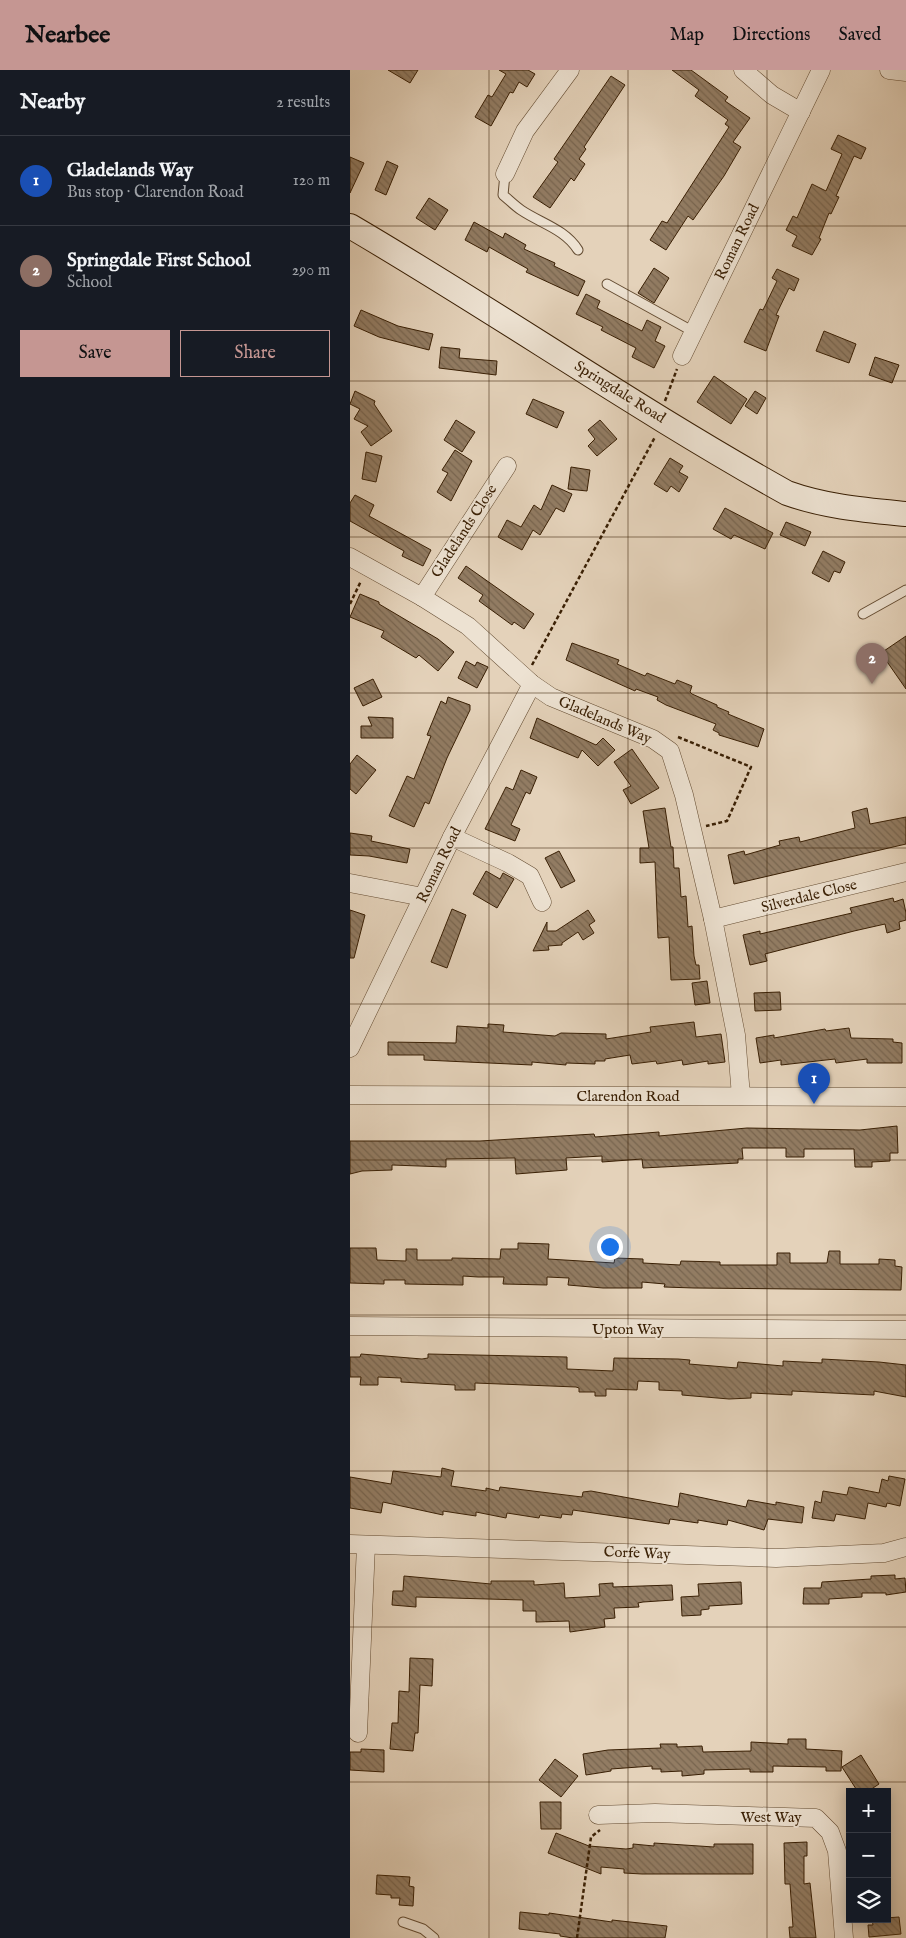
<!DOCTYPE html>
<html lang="en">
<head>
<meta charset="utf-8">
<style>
  body { margin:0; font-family:"IM FELL English",serif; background:#20242c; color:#f1f3f6 }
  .controls { position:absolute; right:15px; bottom:15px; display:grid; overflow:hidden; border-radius:0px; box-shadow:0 2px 12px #0003 }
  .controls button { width:45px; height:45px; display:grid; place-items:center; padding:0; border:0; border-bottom:1px solid #363941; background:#171b24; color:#f1f3f6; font:25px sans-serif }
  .you { position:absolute; left:259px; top:1176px; width:18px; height:18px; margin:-12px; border:4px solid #fff; border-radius:50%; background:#1a73e8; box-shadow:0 0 0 8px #1a73e833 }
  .badge { display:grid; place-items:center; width:32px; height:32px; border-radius:50%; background:#c59692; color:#fff; font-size:16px; font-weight:700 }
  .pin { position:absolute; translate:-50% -41px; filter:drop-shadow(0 1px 2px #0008) }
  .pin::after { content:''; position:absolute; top:26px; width:18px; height:15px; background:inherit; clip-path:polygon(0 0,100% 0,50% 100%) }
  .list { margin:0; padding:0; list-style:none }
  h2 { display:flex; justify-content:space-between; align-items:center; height:65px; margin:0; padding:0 20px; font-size:21px }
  h2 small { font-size:16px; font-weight:400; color:#9ea1a6 }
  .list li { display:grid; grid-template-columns:32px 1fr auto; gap:15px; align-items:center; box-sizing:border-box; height:90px; padding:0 20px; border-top:1px solid #363941 }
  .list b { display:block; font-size:19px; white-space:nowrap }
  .list p { margin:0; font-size:16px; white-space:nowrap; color:#9ea1a6 }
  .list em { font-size:16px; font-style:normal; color:#9ea1a6 }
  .actions { display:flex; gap:10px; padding:15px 20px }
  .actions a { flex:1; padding:11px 0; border:1px solid #c59692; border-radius:0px; text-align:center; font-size:18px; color:#c59692 }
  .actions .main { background:#c59692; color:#111 }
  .icon { flex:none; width:28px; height:28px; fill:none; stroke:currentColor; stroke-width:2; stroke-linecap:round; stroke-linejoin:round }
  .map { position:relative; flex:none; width:556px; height:1868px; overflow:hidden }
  header { display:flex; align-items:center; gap:30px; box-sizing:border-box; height:70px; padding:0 25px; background:#c59692; color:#111 }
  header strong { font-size:24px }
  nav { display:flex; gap:28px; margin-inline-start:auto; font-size:18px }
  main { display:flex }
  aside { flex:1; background:#171b24 }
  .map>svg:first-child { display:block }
  .building { fill:url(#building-back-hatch); stroke:#391f04 }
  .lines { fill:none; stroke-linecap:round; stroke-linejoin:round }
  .lane-casing { stroke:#644c32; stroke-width:11 }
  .street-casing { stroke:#644c32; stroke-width:19 }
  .secondary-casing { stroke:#391f04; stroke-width:26 }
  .path { stroke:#391f04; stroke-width:2.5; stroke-dasharray:4 2.5; stroke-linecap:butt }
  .lane { stroke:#ede2d2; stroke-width:9 }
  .street { stroke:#ede2d2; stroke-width:18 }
  .secondary { stroke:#ede2d2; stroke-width:24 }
  .grid { fill:none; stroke:#391f04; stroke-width:1; stroke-opacity:0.55 }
  .labels { text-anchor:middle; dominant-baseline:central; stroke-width:4; stroke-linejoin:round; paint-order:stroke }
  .street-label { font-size:15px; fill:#391f04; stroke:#ede2d2 }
</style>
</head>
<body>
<header>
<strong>Nearbee</strong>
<nav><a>Map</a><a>Directions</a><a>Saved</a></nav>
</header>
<main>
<aside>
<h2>Nearby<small>2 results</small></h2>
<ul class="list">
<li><span class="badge" style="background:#1a4fb4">1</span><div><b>Gladelands Way</b><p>Bus stop · Clarendon Road</p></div><em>120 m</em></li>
<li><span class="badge" style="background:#8d6e63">2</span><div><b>Springdale First School</b><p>School</p></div><em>290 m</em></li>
</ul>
<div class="actions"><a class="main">Save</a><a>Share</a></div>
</aside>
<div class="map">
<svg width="556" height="1868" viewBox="0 0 556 1868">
  <defs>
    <pattern id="building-back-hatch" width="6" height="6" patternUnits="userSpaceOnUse" patternTransform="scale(1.25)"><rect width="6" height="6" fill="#927c63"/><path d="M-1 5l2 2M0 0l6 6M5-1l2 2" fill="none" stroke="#78654f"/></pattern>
  </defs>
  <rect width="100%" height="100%" fill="#e4d2ba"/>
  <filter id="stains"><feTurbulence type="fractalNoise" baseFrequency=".004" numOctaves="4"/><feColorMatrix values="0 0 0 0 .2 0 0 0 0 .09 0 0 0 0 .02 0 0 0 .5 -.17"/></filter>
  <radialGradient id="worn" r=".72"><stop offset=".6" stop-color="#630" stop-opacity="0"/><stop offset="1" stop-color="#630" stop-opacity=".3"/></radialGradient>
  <g class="building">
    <polygon points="38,0 68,0 60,13"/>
    <polygon points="149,0 178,0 185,4 177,17 169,12 163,23 160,22 141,56 125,47 138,25 142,27 156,4"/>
    <polygon points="322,0 341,0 378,27 375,31 400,48 383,72 391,77 374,106 343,150 338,146 316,180 300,170 312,151 317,153 379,57 375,54 378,50 345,26 349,20"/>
    <polygon points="261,6 275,15 234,77 236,79 229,89 235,94 224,111 221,108 200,138 183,127 208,92 204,89"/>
    <polygon points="488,65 516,78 511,89 504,86 486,126 489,127 481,144 479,143 469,168 471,169 462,185 442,176 447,166 436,160 443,146 447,148 462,114 476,121 492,84 481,79"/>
    <polygon points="0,87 14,93 0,123"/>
    <polygon points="37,91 48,96 36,125 25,120"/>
    <polygon points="79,128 98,140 85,160 66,148"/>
    <polygon points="124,152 153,168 155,163 176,175 174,179 205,193 204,196 235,211 228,226 176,202 178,199 139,177 137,182 115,170"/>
    <polygon points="304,198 319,208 304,233 288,223"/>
    <polygon points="427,199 449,209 444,221 439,218 426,245 429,246 416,281 394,272 410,239 413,240 427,211 422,208"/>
    <polygon points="236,224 250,231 247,238 292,261 297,250 311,257 305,271 315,276 304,298 282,287 286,278 251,260 253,257 226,244"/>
    <polygon points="11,240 48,256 83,264 79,280 29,267 4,256"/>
    <polygon points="474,261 506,274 499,293 466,281"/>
    <polygon points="91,277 110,279 109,288 147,291 146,305 89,298"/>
    <polygon points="525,287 549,295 542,313 519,305"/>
    <polygon points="364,306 397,329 381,354 347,332"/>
    <polygon points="5,321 25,331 24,334 42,361 21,376 11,362 18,356 4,349 10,339 0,334"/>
    <polygon points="405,321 416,328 407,344 395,336"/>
    <polygon points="183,329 214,342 207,358 176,344"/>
    <polygon points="106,350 125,362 112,382 94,370"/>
    <polygon points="250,350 267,369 247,386 238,376 245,369 238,360"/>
    <polygon points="105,380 122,391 101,431 87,422 98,403 92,400"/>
    <polygon points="16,382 32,386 26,412 12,409"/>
    <polygon points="320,388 333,396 329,402 338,407 329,422 321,416 317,422 304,414"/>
    <polygon points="221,397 240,400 237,421 218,419"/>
    <polygon points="202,415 222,424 214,442 206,438 190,465 183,460 172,480 148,467 157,450 171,457 184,435 191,440"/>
    <polygon points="5,425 24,435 19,446 81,480 73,496 52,486 54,481 0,451 0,433"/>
    <polygon points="375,438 423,463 415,479 384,465 381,469 363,459"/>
    <polygon points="436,452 461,462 455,476 430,465"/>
    <polygon points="473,481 495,492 490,503 484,501 479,512 462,503"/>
    <polygon points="116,496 184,544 174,559 164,552 162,555 129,531 133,525 108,508"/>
    <polygon points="10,524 29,532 29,534 88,569 104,582 88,601 69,585 66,588 31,567 34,561 0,547"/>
    <polygon points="556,566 556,619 531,583"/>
    <polygon points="222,573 269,590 267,594 295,606 297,603 325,614 327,610 342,616 340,622 342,624 367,635 367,637 379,642 378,644 414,659 408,677 369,665 369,663 363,660 366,654 316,635 307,630 308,627 286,619 285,621 216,590"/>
    <polygon points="116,591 125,596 127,592 138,597 127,618 108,608"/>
    <polygon points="23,609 32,627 13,636 4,618"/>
    <polygon points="98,627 120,635 120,640 97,688 79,734 75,732 64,757 39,746 57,706 64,709 81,666 77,665 91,631 96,634"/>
    <polygon points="18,647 43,648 43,668 11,668 11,656 22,656"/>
    <polygon points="187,648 246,675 253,668 265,680 248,696 232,680 228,688 180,668"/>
    <polygon points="282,679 309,718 281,734 273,720 281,716 264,692"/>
    <polygon points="7,685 26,700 6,724 0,719 0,694"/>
    <polygon points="171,700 187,707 180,724 176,722 161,755 170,759 165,771 135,759 156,717 163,720"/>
    <polygon points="315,738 321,777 323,777 324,798 329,798 331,827 336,826 338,857 342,856 344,886 346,895 349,895 350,909 321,910 319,867 308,868 305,792 290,793 290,778 299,778 293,741"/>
    <polygon points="517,738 520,754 556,747 556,774 384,814 378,785 394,781 395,785 430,775 429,771 449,767 450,772 505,758 502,742"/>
    <polygon points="0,763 22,766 21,771 60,779 57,793 19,786 0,785"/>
    <polygon points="209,781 225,811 211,818 195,788"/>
    <polygon points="136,801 150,809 153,803 164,809 147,838 123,824"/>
    <polygon points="543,828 544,832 553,829 556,843 556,850 549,852 550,859 537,863 535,854 504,861 415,884 417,891 400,895 393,865 410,861 410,864 502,843 500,838"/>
    <polygon points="102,839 116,845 97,898 81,892"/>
    <polygon points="0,840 15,845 4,888 0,888"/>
    <polygon points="238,840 245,851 239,855 244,863 233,870 228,862 212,873 212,875 198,876 199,880 183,881 197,852 197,861 206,861"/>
    <polygon points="357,911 360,933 345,935 342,913"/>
    <polygon points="430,922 431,940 405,941 404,923"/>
    <polygon points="344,952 346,967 371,964 375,992 358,994 358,991 333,995 332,990 307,994 306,991 282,994 280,985 255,989 255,991 245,991 245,994 216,993 216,995 182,992 182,995 74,990 74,985 38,985 38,972 106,973 107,956 138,958 138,954 154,955 153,962 205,966 211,963 256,964 256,969 301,962 300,957"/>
    <polygon points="499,958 501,968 543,969 543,972 552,973 552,993 517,993 517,989 486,993 485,989 431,995 431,990 410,993 406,968 424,965 424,968 475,959 476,961"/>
    <polygon points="547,1056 548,1083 540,1083 540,1091 522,1092 522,1097 505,1097 504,1079 454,1079 454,1087 436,1087 436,1078 392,1078 393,1089 388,1089 388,1093 293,1098 292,1089 252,1092 252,1086 216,1088 217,1100 166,1104 165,1088 96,1089 96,1097 42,1095 42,1100 12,1101 0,1104 0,1071 130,1071 244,1064 245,1067 309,1062 309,1066 397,1058 510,1060"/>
    <polygon points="168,1173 199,1174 198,1189 264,1193 265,1188 293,1189 293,1193 330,1195 331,1191 370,1192 370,1195 427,1195 427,1183 440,1183 440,1193 477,1193 479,1181 490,1181 490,1194 529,1194 529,1189 545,1190 545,1196 552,1197 551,1220 344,1218 314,1217 315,1214 292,1212 292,1218 253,1218 218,1215 219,1208 197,1207 197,1215 153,1214 154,1207 128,1207 113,1206 113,1215 55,1214 55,1210 34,1210 34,1214 0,1213 0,1178 26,1178 27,1190 56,1191 56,1179 67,1179 67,1190 102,1190 102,1188 150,1189 151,1179 168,1179"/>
    <polygon points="11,1284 72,1289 78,1288 78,1284 217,1287 217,1299 263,1301 264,1288 328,1289 340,1290 339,1294 387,1298 388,1292 433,1296 433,1291 472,1293 472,1289 529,1292 556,1295 556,1327 524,1321 524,1325 442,1321 442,1325 401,1323 401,1328 379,1329 332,1325 332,1321 309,1320 309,1312 288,1311 287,1320 256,1319 256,1326 245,1326 245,1322 229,1322 229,1318 226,1317 125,1313 125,1320 105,1320 105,1315 51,1312 51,1308 28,1307 28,1315 10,1315 11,1307 0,1307 0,1287 10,1287"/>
    <polygon points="92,1398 104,1401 101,1416 136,1421 136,1418 149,1421 150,1417 232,1427 233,1422 241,1421 328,1437 330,1423 396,1437 398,1430 426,1435 426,1432 454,1437 452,1453 418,1449 414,1460 378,1450 377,1455 348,1450 348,1453 320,1449 319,1454 223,1440 222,1445 212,1444 211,1448 190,1445 189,1448 157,1443 156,1448 126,1442 126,1446 93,1441 93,1445 33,1432 31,1443 0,1438 0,1407 41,1414 43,1401 91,1407"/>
    <polygon points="539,1406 555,1409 550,1436 537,1433 536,1437 518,1433 515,1449 486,1444 484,1451 462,1448 465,1431 471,1433 473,1421 497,1425 499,1417 529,1423 532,1409 538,1411"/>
    <polygon points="545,1505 545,1509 555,1508 556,1522 536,1525 536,1523 512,1523 512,1527 479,1529 479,1534 453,1534 454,1518 471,1518 472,1512 521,1509 521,1506"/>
    <polygon points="54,1506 141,1514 141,1511 184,1511 184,1515 214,1513 215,1528 250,1526 249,1514 263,1513 263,1517 322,1515 323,1530 293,1532 288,1533 289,1537 264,1538 265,1548 254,1549 255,1557 220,1562 219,1551 186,1552 186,1541 173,1541 173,1530 66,1527 66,1537 42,1535 43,1521 53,1521"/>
    <polygon points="391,1512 392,1534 359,1536 359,1539 351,1540 351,1545 332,1546 331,1527 349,1526 348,1514"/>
    <polygon points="60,1588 83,1589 82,1616 70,1615 68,1663 65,1663 63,1681 40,1679 42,1653 48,1653 49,1621 59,1622"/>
    <polygon points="438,1669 456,1669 456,1679 492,1681 491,1701 476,1701 476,1697 423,1696 423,1702 400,1702 400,1699 354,1700 354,1704 332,1706 332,1701 311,1702 311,1699 302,1699 302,1696 261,1699 261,1701 236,1705 233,1684 258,1680 311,1678 310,1674 327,1674 327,1677 352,1676 353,1682 401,1681 401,1672 438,1674"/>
    <polygon points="11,1679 34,1680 34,1702 0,1700 0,1682 11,1682"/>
    <polygon points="511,1685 529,1714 517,1722 508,1722 492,1697"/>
    <polygon points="205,1689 228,1706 211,1727 189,1710"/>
    <polygon points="190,1732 211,1732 211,1759 191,1759"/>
    <polygon points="206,1763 239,1776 276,1779 283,1778 283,1774 304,1776 304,1773 364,1777 364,1774 403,1774 403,1804 292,1804 274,1803 274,1799 251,1797 251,1804 198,1783"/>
    <polygon points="457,1772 457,1786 454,1786 454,1814 460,1813 466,1868 440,1868 439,1857 443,1857 440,1814 435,1814 434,1773"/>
    <polygon points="27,1805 60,1807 59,1816 64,1817 63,1836 49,1835 50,1828 41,1828 41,1825 26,1824"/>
    <polygon points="170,1842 199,1845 199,1843 262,1852 262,1850 317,1856 315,1868 223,1868 210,1866 210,1864 169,1859"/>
    <polygon points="549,1847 551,1864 519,1867 518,1855 523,1855 522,1849"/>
  </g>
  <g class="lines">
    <g class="lane-casing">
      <g id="lane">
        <path d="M 155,104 L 153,125 C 159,130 165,136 171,140 C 190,153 215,159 228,180"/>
        <polyline points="257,214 344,262"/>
        <polyline points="513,544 556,520"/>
        <polyline points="53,1852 73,1859 84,1868"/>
      </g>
    </g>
    <g class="street-casing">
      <g id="street">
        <polyline points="393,0 422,25 451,42"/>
        <polyline points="539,0 556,2"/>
        <polyline points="155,104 175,61 220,0"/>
        <polyline points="332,286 471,0"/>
        <polyline points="0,487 72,527 118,556 182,614 201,627 303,669 320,681 334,725 363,849 386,965 391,1026"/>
        <polyline points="72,527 157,396"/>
        <polyline points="102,767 158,793 180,806 192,832"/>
        <polyline points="0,813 73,827"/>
        <polyline points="363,849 556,802"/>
        <polyline points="0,978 102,767 182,614"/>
        <polyline points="0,1025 556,1027"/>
        <polyline points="0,1256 556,1260"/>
        <polyline points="0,1474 426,1488 534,1483 556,1477"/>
        <polyline points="8,1663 16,1475"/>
        <polyline points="248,1745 305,1743 466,1748 480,1762 487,1781 494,1868"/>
      </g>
    </g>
    <g class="secondary-casing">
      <path id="secondary" d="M 0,156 C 147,242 288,340 437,423 C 476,437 515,440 556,444"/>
    </g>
    <g class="path">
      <polyline points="315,331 327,299"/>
      <polyline points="0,534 11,511"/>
      <polyline points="182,595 305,367"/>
      <polyline points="328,667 401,697 377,751 356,756"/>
      <polyline points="227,1868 241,1767 250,1760"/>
    </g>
    <use href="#lane" class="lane"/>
    <use href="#street" class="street"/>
    <use href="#secondary" class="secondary"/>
  </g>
  <path class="grid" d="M 139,0 L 139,1868M 278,0 L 278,1868M 417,0 L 417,1868M 0,156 L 556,156M 0,311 L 556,311M 0,467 L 556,467M 0,623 L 556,623M 0,778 L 556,778M 0,934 L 556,934M 0,1090 L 556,1090M 0,1245 L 556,1245M 0,1401 L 556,1401M 0,1557 L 556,1557M 0,1712 L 556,1712"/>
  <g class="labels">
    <g class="street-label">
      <text transform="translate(387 172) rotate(-64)">Roman Road</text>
      <text transform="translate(270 322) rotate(32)">Springdale Road</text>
      <text transform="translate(114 461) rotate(-57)">Gladelands Close</text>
      <text transform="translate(255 650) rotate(23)">Gladelands Way</text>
      <text transform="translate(89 795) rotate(-64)">Roman Road</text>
      <text transform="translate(459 826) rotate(-14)">Silverdale Close</text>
      <text x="278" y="1026">Clarendon Road</text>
      <text x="278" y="1259">Upton Way</text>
      <text transform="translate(287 1483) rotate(2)">Corfe Way</text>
      <text x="421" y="1747">West Way</text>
    </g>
  </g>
  <rect width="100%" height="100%" filter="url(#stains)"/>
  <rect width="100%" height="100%" fill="url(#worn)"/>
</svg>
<div class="controls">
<button>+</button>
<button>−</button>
<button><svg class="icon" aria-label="layers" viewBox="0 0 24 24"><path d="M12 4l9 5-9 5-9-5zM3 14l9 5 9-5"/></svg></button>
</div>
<div class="you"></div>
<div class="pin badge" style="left:464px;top:1034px;background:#1a4fb4">1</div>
<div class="pin badge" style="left:522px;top:614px;background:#8d6e63">2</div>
</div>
</main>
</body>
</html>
